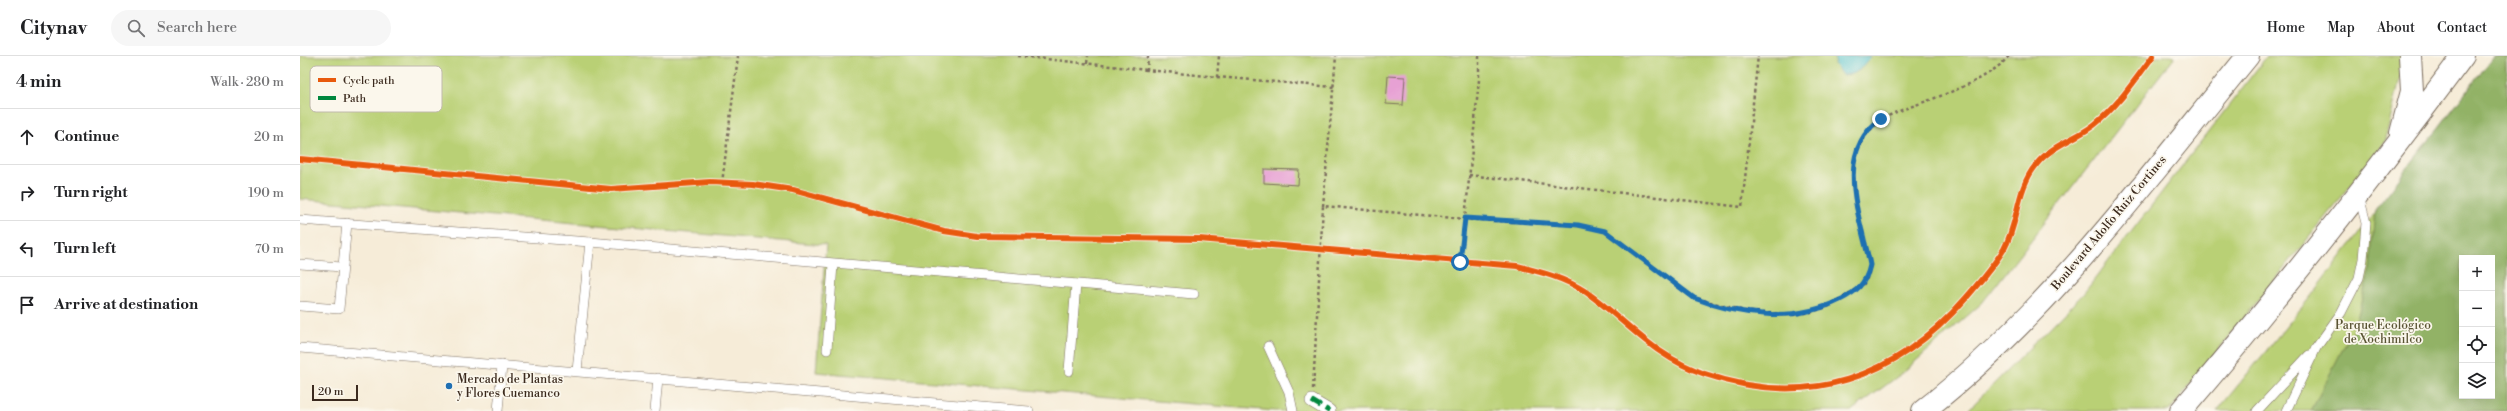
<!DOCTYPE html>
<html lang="en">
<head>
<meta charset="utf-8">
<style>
  body { margin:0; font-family:"Libre Bodoni",serif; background:#f6f6f6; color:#202124 }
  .controls { position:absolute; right:12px; bottom:12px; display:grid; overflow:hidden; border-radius:0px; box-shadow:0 4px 16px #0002 }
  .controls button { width:36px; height:36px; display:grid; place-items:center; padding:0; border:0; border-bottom:1px solid #e0e0e0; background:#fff; color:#202124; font:20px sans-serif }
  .scale { position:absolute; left:12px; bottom:10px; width:46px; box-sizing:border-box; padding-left:4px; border:2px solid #3b2a1e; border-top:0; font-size:11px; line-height:14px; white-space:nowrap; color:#3b2a1e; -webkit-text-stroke:3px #fbf7ec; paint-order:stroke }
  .stop { position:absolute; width:12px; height:12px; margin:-9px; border:3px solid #1f6fb2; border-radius:50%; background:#fff }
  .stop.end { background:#1f6fb2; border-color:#fff; box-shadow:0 1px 4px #0008 }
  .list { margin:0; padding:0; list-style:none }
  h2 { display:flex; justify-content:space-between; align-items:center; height:52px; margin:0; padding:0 16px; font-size:17px }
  h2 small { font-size:13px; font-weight:400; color:#757577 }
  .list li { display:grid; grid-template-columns:26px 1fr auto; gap:12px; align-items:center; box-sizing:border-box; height:56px; padding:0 16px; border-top:1px solid #e0e0e0 }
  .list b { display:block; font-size:15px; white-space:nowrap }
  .list em { font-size:13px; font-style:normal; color:#757577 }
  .icon { flex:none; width:22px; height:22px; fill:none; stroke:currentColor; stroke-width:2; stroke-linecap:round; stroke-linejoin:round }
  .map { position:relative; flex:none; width:2207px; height:355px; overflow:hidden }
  header { display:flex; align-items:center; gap:24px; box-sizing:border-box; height:56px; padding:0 20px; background:#fff; border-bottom:1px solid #e0e0e0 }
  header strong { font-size:19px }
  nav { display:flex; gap:22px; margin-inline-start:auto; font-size:14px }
  .search { width:280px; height:36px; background:#f6f6f6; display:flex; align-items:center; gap:10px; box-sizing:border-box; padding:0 14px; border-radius:22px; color:#757577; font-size:15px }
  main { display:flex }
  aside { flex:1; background:#fff }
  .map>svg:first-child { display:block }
  .green { fill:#b9d075; stroke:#7a7d4a; fill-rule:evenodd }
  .forest { fill:#92b266; stroke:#666e42; fill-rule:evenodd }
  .water { fill:#57c4ce; stroke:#497776 }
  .building { fill:#e7a1d4 }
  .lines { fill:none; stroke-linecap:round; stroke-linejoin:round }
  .service-casing { stroke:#7c6e5f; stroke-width:10 }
  .pedestrian-casing { stroke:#7c6e5f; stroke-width:14 }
  .trunk-casing { stroke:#7c6e5f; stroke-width:24 }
  .path { stroke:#7c6e5f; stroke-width:2.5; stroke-dasharray:3 3; stroke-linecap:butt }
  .service { stroke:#fff; stroke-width:9 }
  .pedestrian { stroke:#fff; stroke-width:13 }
  .trunk { stroke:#fff; stroke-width:22 }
  .quiet { stroke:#00873e; stroke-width:5; stroke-dasharray:10 5; stroke-linecap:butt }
  .cycleway-casing { stroke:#fbf7ec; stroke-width:8 }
  .cycleway { stroke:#e8590c; stroke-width:6 }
  .route { stroke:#1f6fb2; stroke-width:5 }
  .poi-dot { fill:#1f6fb2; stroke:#fbf7ec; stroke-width:1.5 }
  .labels { text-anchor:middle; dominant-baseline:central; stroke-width:3.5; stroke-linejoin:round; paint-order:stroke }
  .street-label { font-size:12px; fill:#3b2a1e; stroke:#fbf7ec }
  .park-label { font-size:12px; fill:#5a5434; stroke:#fbf7ec }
  .poi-label { font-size:12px; fill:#3b2a1e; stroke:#fbf7ec; text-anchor:start }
  .key { fill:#fbf7ec; stroke:#c1baae; stroke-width:1 }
  .key-label { font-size:11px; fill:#3b2a1e }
</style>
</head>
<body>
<header>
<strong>Citynav</strong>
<div class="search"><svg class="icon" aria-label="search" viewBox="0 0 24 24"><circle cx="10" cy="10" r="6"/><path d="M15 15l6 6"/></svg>Search here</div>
<nav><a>Home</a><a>Map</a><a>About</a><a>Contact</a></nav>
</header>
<main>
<aside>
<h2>4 min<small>Walk · 280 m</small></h2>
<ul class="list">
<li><svg class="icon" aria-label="ahead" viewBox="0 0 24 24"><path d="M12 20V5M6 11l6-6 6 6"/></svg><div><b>Continue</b></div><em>20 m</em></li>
<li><svg class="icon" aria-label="right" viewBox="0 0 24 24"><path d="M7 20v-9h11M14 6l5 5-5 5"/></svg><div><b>Turn right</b></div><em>190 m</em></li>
<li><svg class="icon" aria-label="left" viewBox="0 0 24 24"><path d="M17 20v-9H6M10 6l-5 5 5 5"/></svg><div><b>Turn left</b></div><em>70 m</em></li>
<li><svg class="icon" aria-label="arrive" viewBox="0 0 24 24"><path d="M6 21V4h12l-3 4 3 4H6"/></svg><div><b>Arrive at destination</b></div></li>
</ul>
</aside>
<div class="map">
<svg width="2207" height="355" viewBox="0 0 2207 355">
  <rect width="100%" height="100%" fill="#fbf7ec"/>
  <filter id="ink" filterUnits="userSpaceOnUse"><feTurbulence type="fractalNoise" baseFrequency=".025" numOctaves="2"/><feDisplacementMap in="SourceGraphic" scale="8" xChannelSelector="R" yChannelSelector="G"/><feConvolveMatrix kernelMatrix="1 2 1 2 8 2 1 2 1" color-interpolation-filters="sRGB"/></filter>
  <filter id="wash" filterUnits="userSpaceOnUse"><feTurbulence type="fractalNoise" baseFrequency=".012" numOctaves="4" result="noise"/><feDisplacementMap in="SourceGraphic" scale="16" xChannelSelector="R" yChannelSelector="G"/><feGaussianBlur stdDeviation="0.9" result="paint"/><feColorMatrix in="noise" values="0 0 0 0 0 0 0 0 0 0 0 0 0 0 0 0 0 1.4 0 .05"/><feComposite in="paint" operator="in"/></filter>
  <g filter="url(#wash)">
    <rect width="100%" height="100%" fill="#f6ecd8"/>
    <g class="green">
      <polygon points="0,0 1875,0 1682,247 1601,318 1551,355 975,355 516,316 526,189 0,143"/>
      <polygon points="1967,0 2105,0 2085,87 1869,355 1667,355 1784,237"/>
      <path d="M 2194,0 L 2207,0 L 2207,355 L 1917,355 L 2016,234 ZM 2162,202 L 2192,202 L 2192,340 L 2162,340 Z"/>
    </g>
    <path class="forest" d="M 2194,0 L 2207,0 L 2207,355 L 2011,355 L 2055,269 L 2070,213 L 2075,154 ZM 2162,202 L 2192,202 L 2192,340 L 2162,340 Z"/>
    <path class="water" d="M 1535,0 L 1571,0 C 1563,12 1557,19 1542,19 L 1534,8 Z"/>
    <g id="blocks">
      <g class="building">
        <polygon points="1088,20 1105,21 1103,49 1086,48"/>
        <polygon points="964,113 999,114 998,129 964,127"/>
      </g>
    </g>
  </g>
  <g filter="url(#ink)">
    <use href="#blocks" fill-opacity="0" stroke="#7c6e5f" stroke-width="1"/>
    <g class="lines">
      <g class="service-casing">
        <g id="service">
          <polyline points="0,164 290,186 894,238"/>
          <polyline points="0,208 42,211"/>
          <polyline points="0,250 39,253 47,167"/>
          <polyline points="968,290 989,336 993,355"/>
          <polyline points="0,292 729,355"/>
          <polyline points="527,294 533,208"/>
          <polyline points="277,315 290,186"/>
          <polyline points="769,315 776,228"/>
          <polyline points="198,355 202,309"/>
          <polyline points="355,355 358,322"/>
          <polyline points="1957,355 2009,299"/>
          <polyline points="1986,355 2016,292 2041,257 2059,222 2063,203 2066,167 2059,140"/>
        </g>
      </g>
      <g class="pedestrian-casing">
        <polyline id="pedestrian" points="1012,345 1029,355"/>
      </g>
      <g class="trunk-casing">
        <g id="trunk">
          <polyline points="2101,77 2112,35 2110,0"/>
          <path d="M 1623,355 C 1749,257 1847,123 1948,0"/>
          <path d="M 1881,355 C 1980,240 2073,121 2163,0"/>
        </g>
      </g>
      <g class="path">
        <polyline points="718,0 847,14"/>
        <polyline points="848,0 847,14 917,21 919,0"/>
        <path d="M 1179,0 L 1179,24 L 1165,163 L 1278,169 L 1305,175 L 1394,242 L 1449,256 L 1491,259 L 1511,256 L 1529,250 L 1563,229 L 1568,220 L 1570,209 C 1560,154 1528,89 1594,57 C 1629,43 1684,29 1709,0"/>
        <polyline points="787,7 788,0"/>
        <polyline points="917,21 1034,31"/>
        <polyline points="1169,119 1442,151 1458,0"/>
        <polyline points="422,127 438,0"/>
        <polyline points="1023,150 1036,0"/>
        <polyline points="1013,333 1023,150 1165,163 1160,206"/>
      </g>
      <use href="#service" class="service"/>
      <use href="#pedestrian" class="pedestrian"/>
      <use href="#trunk" class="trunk"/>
      <polyline class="quiet" points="1012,345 1029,355"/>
      <g class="cycleway-casing">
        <path id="cycleway" d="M 0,103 L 311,133 L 410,126 L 453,128 L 493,134 L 644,175 L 677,180 L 899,183 L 1217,210 C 1241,216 1265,222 1286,236 C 1329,266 1352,300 1405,318 C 1507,353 1596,323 1666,242 C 1679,227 1693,211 1704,193 C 1719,166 1716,133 1736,109 C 1750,90 1776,83 1794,69 C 1818,50 1835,24 1853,0"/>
      </g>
      <use href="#cycleway" class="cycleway"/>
    </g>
  </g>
  <g class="lines" filter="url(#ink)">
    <path class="route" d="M 1160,206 L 1165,162 L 1278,169 L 1305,175 L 1394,242 C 1440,260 1494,267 1540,244 C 1556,236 1566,228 1570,209 C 1561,163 1532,96 1581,63"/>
  </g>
  <circle class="poi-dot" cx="149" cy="330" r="4"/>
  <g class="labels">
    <g class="street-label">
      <text transform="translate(1809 167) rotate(-50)">Boulevard Adolfo Ruiz Cortines</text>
    </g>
    <g class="park-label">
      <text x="2083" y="269">Parque Ecológico<tspan x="2083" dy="14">de Xochimilco</tspan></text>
    </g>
    <g class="poi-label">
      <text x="157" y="323">Mercado de Plantas<tspan x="157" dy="14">y Flores Cuemanco</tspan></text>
    </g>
  </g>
  <rect x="10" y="10" width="132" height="46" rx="6" class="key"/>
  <rect x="18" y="22" width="18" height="4" fill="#e8590c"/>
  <rect x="18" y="40" width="18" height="4" fill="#00873e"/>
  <g class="key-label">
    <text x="43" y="28">Cycle path</text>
    <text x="43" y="46">Path</text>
  </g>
</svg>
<div class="controls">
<button>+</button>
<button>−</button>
<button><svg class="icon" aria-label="locate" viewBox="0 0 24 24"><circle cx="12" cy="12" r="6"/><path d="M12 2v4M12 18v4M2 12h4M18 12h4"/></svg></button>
<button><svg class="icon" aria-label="layers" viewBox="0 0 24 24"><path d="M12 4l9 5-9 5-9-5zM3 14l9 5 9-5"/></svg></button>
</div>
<div class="scale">20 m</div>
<div class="stop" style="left:1160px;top:206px"></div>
<div class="stop end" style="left:1581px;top:63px"></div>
</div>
</main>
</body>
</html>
